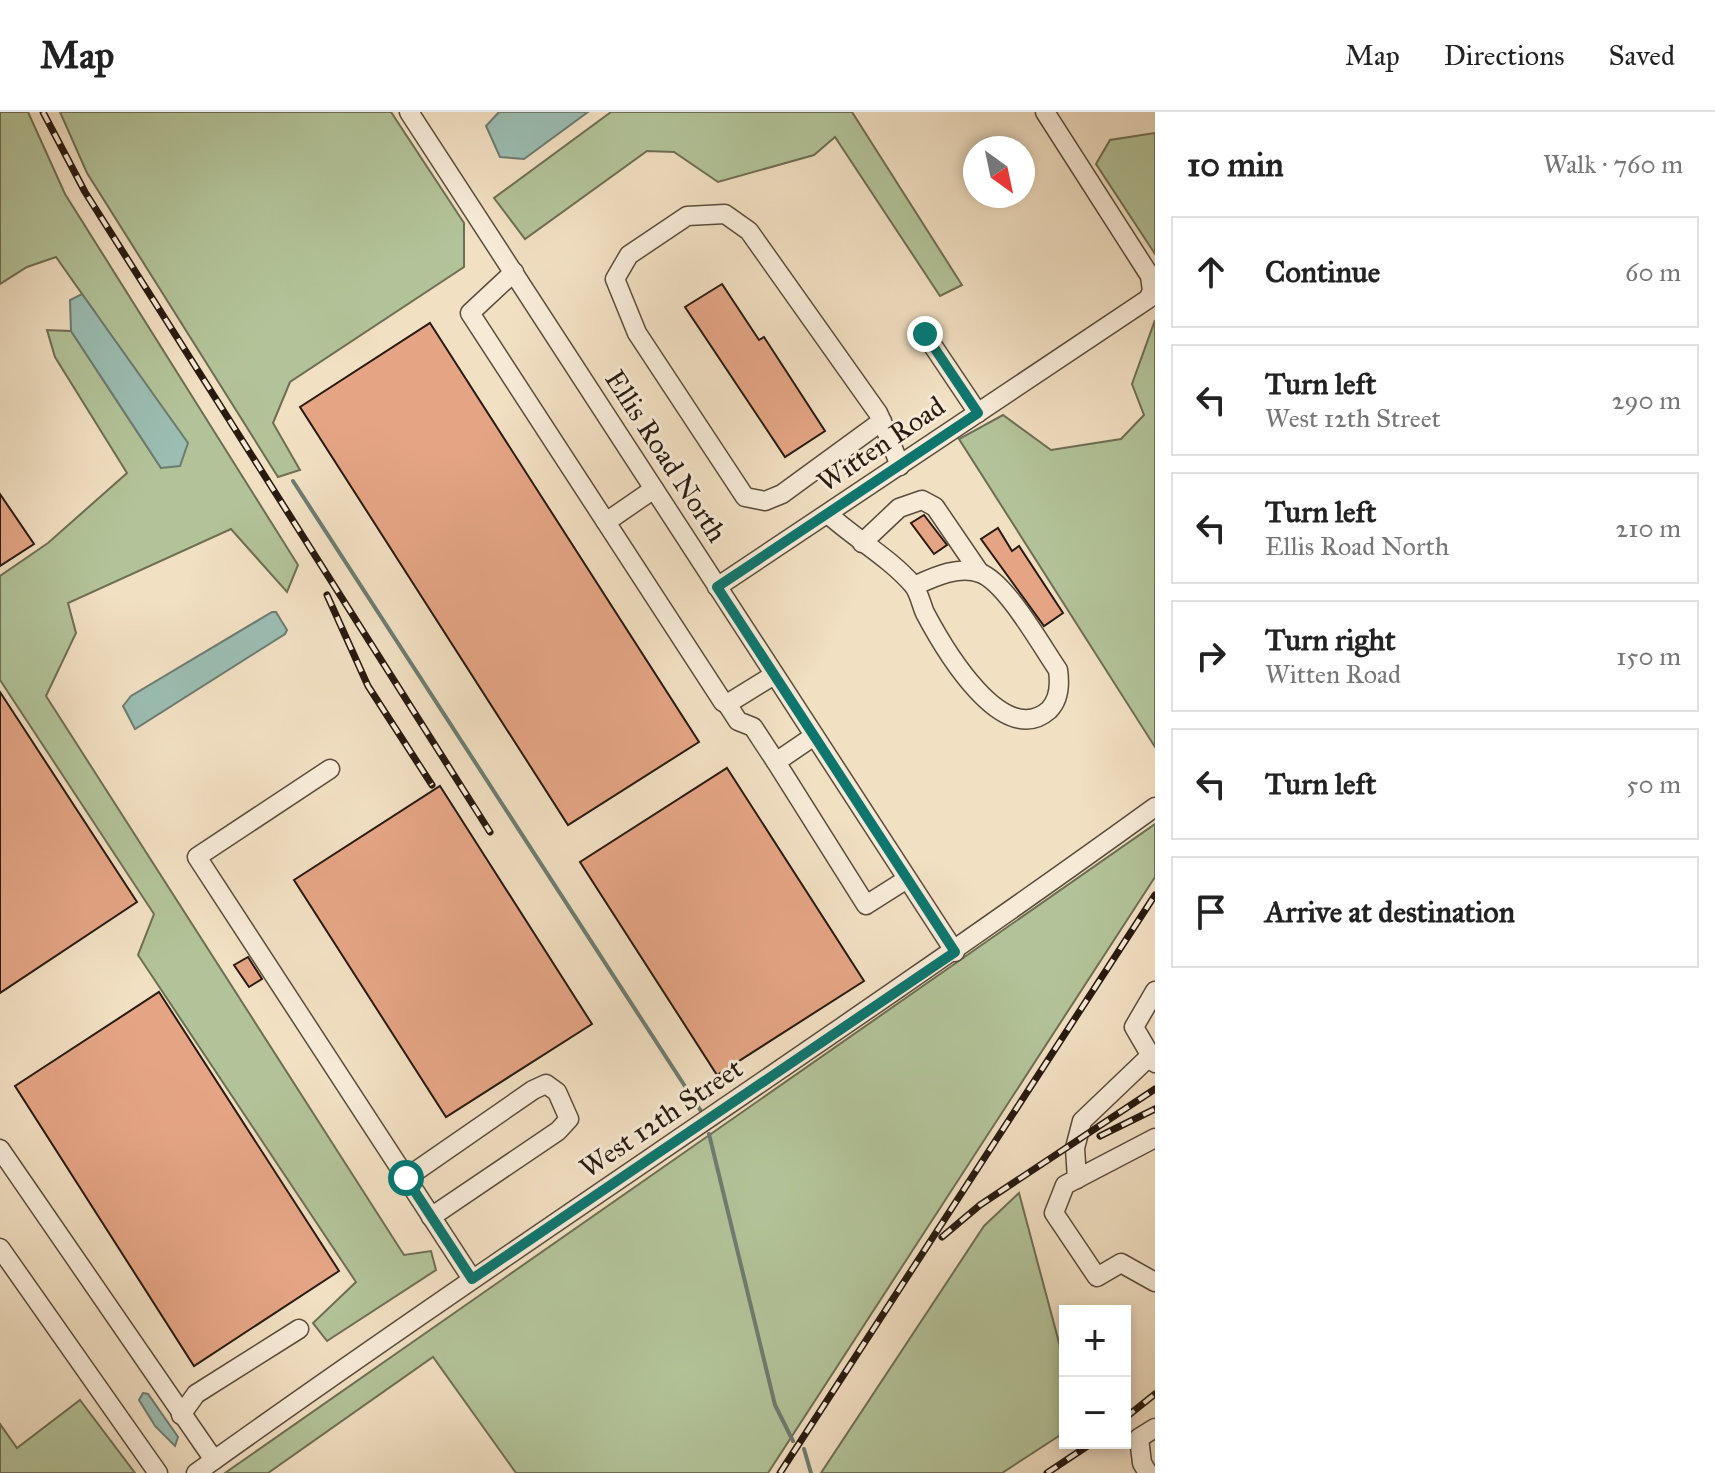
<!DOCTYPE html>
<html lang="en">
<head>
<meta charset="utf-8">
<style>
  body { margin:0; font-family:"IM FELL Great Primer",serif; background:#f2f2f2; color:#222 }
  .controls { position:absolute; right:24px; bottom:24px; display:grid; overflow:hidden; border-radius:0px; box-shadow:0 4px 12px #0003 }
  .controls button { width:72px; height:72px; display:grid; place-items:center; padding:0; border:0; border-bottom:2px solid #e0e0e0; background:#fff; color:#222; font:40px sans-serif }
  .compass { position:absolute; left:963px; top:24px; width:72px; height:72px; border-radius:50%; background:#fff; box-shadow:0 4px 12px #0003; rotate:147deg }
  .stop { position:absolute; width:24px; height:24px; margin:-18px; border:6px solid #0f766e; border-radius:50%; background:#fff }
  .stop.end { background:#0f766e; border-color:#fff; box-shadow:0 2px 8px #0008 }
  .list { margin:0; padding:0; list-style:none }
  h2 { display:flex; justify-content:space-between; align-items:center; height:104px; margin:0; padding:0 32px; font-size:34px }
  h2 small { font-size:26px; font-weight:400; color:#767676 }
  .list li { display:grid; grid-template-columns:52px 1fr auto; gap:24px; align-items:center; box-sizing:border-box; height:112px; margin:0 16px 16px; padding:0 16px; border:2px solid #e0e0e0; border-radius:0px }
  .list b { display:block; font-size:30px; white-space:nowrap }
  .list p { margin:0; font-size:26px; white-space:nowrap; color:#767676 }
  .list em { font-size:26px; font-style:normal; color:#767676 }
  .icon { flex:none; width:44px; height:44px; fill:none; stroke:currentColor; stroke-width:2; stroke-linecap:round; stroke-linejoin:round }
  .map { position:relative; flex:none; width:1155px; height:1361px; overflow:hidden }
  header { display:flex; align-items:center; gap:48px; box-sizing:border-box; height:112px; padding:0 40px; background:#fff; border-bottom:2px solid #e0e0e0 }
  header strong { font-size:38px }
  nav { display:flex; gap:44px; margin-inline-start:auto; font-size:28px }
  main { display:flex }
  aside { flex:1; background:#fff }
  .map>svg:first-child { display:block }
  .green { fill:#b3c399; stroke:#6e6e54; stroke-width:2 }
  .water { fill:#9bbdb2; stroke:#6d7c71; stroke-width:2 }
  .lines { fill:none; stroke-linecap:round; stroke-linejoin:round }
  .stream { stroke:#6d7c71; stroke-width:4 }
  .building { fill:#e5a585; stroke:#281a0f; stroke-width:2 }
  .minor-casing { stroke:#5a4c3c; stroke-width:21 }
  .minor { stroke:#f7ebd8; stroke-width:18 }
  .rail-casing { stroke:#281a0f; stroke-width:7 }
  .rail { stroke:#f7ebd8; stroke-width:4; stroke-dasharray:12; stroke-linecap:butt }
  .route { stroke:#0f766e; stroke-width:10 }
  .labels { text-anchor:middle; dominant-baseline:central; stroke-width:6; stroke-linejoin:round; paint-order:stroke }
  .street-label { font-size:28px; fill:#281a0f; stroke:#f7ebd8 }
</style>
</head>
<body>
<header>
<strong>Map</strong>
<nav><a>Map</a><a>Directions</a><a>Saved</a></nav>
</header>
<main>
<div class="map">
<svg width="1155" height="1361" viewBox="0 0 1155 1361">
  <rect width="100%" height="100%" fill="#f2e0c3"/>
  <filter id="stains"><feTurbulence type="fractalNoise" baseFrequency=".0025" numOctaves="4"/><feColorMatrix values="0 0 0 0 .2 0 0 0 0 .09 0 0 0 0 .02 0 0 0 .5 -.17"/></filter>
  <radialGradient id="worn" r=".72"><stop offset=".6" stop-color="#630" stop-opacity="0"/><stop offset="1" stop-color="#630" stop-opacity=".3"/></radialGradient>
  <g class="green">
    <polygon points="0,0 28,0 65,82 298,453 287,480 231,417 68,491 76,521 46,584 404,1143 431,1139 436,1158 327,1229 313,1211 356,1170 138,843 154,802 0,568 0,464 48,431 127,361 55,245 47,218 71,219 161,356 187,331 56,145 27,155 0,172"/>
    <polygon points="60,0 391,0 464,111 464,155 290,270 273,311 300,358 278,365 87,61"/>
    <polygon points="611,0 852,0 962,173 940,184 835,25 814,43 718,70 674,40 647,39 525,127 494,86"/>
    <polygon points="1155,21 1155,142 1096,52 1110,28"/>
    <polygon points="1155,208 1155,635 959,327 1003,303 1051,338 1121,327 1144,303 1132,272"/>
    <polygon points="1155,712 1155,765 768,1361 516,1361 433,1245 268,1361 225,1361"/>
    <polygon points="1019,1081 1065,1253 1065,1320 1002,1361 821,1361 984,1114"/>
    <polygon points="80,1288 135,1361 0,1361 0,1312 17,1336"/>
  </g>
  <g class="water">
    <polygon points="499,0 588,0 524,47 500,45 486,14"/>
    <polygon points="82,182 188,331 180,354 161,356 71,219 70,188"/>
    <polygon points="272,500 276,500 287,518 285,522 135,617 123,594 131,584"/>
    <polygon points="143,1281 148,1282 178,1325 175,1334 155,1314 139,1288"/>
  </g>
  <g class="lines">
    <g class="stream">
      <polyline points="293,369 701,999"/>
      <polyline points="709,1022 775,1293 793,1329"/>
      <polyline points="804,1337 811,1361"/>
    </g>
  </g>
  <g class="building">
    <polygon points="722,172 759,228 764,225 825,319 785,345 685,195"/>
    <polygon points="430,211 699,630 568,713 300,295"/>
    <polygon points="0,382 34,432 0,454"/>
    <polygon points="924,403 947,433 934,442 911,411"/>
    <polygon points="998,416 1012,439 1019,434 1063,501 1044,514 981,427"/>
    <polygon points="0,580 137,790 0,881"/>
    <polygon points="727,656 864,869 717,963 580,750"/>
    <polygon points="440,674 592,912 446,1005 294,768"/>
    <polygon points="248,845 262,867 249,875 234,853"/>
    <polygon points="159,880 339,1159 194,1254 15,974"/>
  </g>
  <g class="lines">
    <g class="minor-casing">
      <g id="minor">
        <polyline points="409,0 955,840"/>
        <polyline points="514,160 470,201 723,590 727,592 774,563"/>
        <polyline points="925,222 978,301"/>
        <path d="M 882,309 L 782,382 L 765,389 L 745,385 L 637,221 L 615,167 L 629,143 L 687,104 L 725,102 L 749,119 L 878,301 C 886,318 893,336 900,354"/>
        <path d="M 828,402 C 854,426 890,446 913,473 C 919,480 921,492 925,501 C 943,535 1003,639 1049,598 C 1060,587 1060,572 1058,558 C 1042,535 1006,470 980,461 C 959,453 934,465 914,474"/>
        <polyline points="606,410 654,377"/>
        <polyline points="862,431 899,396 922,388 935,395 980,461"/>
        <polyline points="717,475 1148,187 1152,179 1150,164 1045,0"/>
        <polyline points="727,592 738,609 753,615 776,650"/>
        <polyline points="814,624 776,650 866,793 907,767"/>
        <polyline points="330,657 197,745 472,1167"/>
        <polyline points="1155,879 1134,915 1155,951"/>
        <polyline points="1155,1026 1065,1073 1054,1101 1097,1165 1121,1151 1155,1170"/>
        <polyline points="0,1037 214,1348"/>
        <polyline points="406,1066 533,978 546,972 557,980 569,1007 558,1019 431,1105"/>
        <polyline points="1077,1067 1075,1036 1082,1009 1151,943"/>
        <polyline points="0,1136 158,1361"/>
        <polyline points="181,1303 196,1282 299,1217"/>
        <path d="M 196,1361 C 513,1134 840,923 1155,695"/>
        <polyline points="1148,1361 1142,1351 1139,1326 1155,1316"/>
      </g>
    </g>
    <use href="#minor" class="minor"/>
    <g class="rail-casing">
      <g id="rail">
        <polyline points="43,0 85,80 490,720"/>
        <polyline points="327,483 368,574 432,673"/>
        <polyline points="1100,1024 1155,997"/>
        <polyline points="942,1125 980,1093 1155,977"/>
        <polyline points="1125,1306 1155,1282"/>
        <polyline points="780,1361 1155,783"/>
        <polyline points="1047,1361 1092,1331"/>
      </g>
    </g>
    <use href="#rail" class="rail"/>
  </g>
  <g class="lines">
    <polyline class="route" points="406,1066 472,1167 955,840 717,475 978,301 925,222"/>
  </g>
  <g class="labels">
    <g class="street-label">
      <text transform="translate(881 332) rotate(-34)">Witten Road</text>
      <text transform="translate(666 344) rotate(57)">Ellis Road North</text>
      <text transform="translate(661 1006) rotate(-34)">West 12th Street</text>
    </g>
  </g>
  <rect width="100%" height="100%" filter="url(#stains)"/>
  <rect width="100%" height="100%" fill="url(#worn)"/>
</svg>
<div class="controls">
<button>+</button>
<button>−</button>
</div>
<svg class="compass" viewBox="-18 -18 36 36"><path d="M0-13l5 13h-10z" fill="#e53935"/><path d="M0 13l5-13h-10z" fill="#767676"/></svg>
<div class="stop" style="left:406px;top:1066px"></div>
<div class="stop end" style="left:925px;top:222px"></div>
</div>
<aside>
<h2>10 min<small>Walk · 760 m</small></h2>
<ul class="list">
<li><svg class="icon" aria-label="ahead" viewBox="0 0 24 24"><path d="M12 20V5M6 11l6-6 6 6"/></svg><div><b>Continue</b></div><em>60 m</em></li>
<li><svg class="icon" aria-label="left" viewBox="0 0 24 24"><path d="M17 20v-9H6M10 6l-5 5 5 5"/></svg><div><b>Turn left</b><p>West 12th Street</p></div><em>290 m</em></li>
<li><svg class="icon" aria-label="left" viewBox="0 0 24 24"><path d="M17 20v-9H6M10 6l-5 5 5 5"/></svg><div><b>Turn left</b><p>Ellis Road North</p></div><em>210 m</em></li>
<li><svg class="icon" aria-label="right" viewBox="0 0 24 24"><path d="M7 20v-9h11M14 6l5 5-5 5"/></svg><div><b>Turn right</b><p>Witten Road</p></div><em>150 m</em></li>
<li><svg class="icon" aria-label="left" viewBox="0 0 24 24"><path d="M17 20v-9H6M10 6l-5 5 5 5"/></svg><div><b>Turn left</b></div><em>50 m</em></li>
<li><svg class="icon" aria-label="arrive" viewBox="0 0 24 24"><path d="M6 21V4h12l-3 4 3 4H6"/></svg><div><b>Arrive at destination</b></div></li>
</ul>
</aside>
</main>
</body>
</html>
